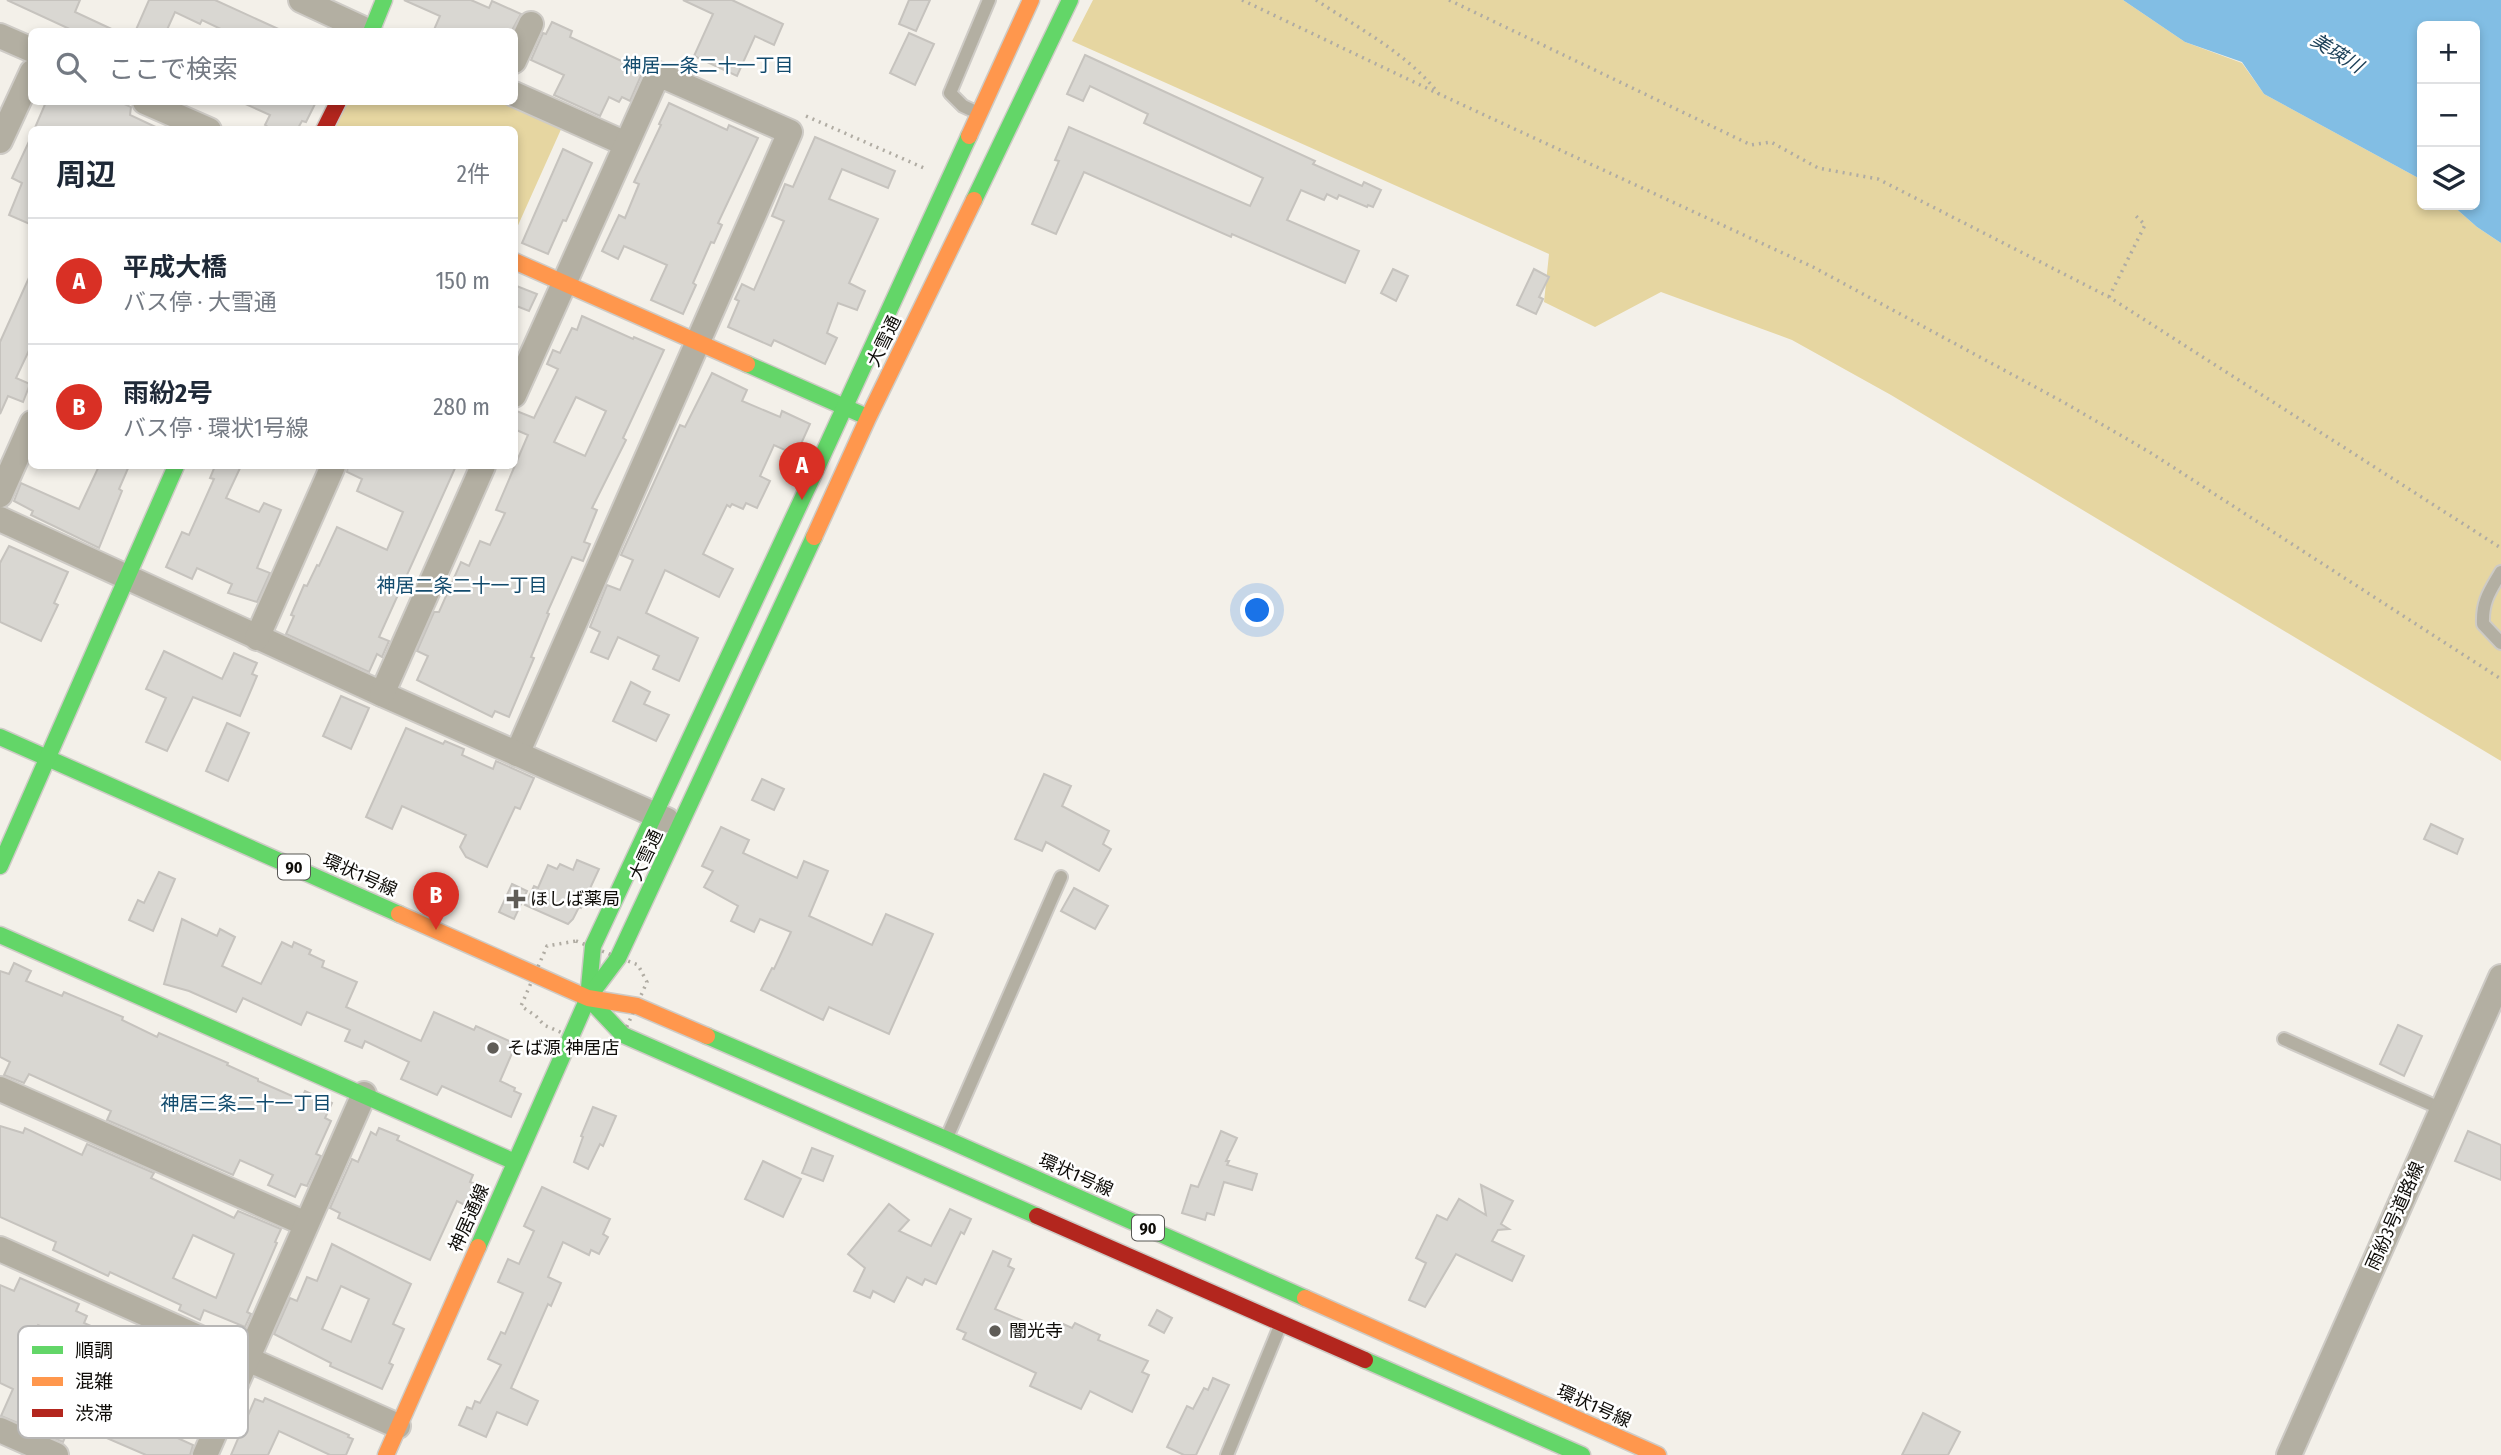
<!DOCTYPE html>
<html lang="ja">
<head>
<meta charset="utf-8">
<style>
  body { margin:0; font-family:"Fira Sans Condensed","Noto Sans JP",sans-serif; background:#f6f6f7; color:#1f2937 }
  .controls { position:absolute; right:21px; top:21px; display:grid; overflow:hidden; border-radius:10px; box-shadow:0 4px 10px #0003 }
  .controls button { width:63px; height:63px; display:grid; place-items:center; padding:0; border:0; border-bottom:2px solid #e0e1e3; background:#fff; color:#1f2937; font:35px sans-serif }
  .you { position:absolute; left:1258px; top:611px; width:24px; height:24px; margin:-18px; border:5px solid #fff; border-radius:50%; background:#1a73e8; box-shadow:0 0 0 10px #1a73e833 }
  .badge { display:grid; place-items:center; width:46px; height:46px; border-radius:50%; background:#d93025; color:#fff; font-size:23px; font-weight:700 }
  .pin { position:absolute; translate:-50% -58px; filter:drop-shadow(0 2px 4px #0008) }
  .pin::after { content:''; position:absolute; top:37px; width:24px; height:21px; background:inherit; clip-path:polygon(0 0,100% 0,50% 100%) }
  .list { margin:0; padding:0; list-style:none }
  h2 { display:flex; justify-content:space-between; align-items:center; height:91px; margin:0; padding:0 28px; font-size:30px }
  h2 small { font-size:23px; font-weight:400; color:#747a83 }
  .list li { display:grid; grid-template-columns:46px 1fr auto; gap:21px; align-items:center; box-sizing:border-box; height:126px; padding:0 28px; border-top:2px solid #e0e1e3 }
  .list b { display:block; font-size:26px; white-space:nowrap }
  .list p { margin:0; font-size:23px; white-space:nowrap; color:#747a83 }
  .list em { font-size:23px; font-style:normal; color:#747a83 }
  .icon { flex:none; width:38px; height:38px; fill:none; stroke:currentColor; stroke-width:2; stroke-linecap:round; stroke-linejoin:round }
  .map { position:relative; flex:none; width:2501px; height:1455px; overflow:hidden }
  .search { position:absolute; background:#fff; box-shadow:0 4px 10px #0003; left:28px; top:28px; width:490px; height:77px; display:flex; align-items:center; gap:18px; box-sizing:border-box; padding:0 24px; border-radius:10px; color:#747a83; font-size:26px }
  .panel { position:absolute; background:#fff; box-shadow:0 4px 10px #0003; left:28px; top:126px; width:490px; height:343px; border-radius:10px }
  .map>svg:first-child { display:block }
  .green { fill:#e6d6a1 }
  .water { fill:#82bee4 }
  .building { fill:#d9d7d2; stroke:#c6c3be; stroke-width:2; fill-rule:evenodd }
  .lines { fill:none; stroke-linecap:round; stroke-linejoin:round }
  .lane-casing { stroke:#cecbc6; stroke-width:16 }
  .street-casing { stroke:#cecbc6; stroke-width:28 }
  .fast-casing { stroke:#cecbc6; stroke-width:19 }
  .slow-casing { stroke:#cecbc6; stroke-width:19 }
  .jam-casing { stroke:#cecbc6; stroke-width:19 }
  .path { stroke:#b0aca3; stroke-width:3.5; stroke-dasharray:2 5; stroke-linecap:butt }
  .lane { stroke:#b3afa2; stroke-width:12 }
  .street { stroke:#b3afa2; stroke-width:24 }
  .fast { stroke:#63d668; stroke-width:16 }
  .slow { stroke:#ff974d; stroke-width:16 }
  .jam { stroke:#b3261e; stroke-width:16 }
  .poi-dot { fill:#5f5c57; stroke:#fff; stroke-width:2.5 }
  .labels { text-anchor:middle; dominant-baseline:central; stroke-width:5; stroke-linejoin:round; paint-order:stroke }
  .shield { fill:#fff; stroke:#575653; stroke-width:2 }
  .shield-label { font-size:16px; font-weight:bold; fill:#0f0d09 }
  .street-label { font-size:18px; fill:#0f0d09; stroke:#fff }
  .poi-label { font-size:18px; fill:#0f0d09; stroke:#fff; text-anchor:start }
  .water-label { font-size:19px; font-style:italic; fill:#1d4159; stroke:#fff }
  .neighbourhood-label { font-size:19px; fill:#124b6d; stroke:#fff }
  .key { fill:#fff; stroke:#b7b6b5; stroke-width:2 }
  .key-label { font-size:19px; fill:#0f0d09 }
</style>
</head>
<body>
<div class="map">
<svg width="2501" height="1455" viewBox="0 0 2501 1455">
  <rect width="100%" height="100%" fill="#f3f0e9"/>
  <g class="green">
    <polygon points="1093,0 2123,0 2185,42 2242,63 2264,94 2422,180 2422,205 2452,205 2477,227 2501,243 2501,761 1891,395 1792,340 1661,292 1595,327 1544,302 1549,254 1072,41"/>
    <polygon points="338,102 514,102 567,116 515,232 514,130 324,130"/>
  </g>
  <polygon class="water" points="2123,0 2501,0 2501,243 2477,227 2452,205 2475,205 2475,26 2422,26 2422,180 2264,94 2242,62 2185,42"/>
  <g class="building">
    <polygon points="7,0 80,0 75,12 118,32 76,32"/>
    <polygon points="149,0 215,0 285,32 227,32 202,20 200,24 175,12 166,32 135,32"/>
    <polygon points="404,0 471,0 489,8 492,1 521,14 511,32 433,32 440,16"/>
    <polygon points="683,0 732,0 783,24 774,45 755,36 737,76 694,56 713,14"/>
    <polygon points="909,0 930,0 916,31 899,24"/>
    <polygon points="552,22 572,31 570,37 643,71 630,101 622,97 619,102 609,97 600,116 554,95 564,75 531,60 543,33 546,34"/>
    <polygon points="909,33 934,44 915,85 890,73"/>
    <polygon points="1085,55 1315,161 1313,164 1362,186 1364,182 1381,190 1373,207 1368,205 1367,207 1339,195 1337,199 1327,194 1324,200 1301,190 1287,220 1359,251 1345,283 1232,234 1231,237 1084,172 1056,234 1032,224 1059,161 1055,160 1069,127 1250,206 1263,178 1144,123 1148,114 1090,86 1083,101 1067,94"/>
    <polygon points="46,102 120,102 131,107 130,115 162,130 34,130"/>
    <polygon points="241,102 316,102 306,122 302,121 297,130 273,130 265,125 270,115"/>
    <polygon points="669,103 727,130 729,125 758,138 718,223 722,225 714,243 711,242 693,283 696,285 683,314 651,300 667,265 624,246 618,259 602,251 619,215 625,218 639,184 634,182 661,125 659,124"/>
    <polygon points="32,135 32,225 9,215 22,183 12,178"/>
    <polygon points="815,137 895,171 888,188 842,169 829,199 878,219 849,283 865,291 857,310 838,303 827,333 837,338 825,364 774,340 771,346 728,327 739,301 735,299 742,284 754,290 784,221 772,216 785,184 793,187"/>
    <polygon points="563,149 592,163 566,221 563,220 548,254 522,243"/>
    <polygon points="1393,269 1408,276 1396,301 1381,293"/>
    <polygon points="1534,269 1549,277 1539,297 1543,299 1536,314 1517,305"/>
    <polygon points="32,271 32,344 16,378 30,384 23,402 8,396 0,414 0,342"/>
    <polygon points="514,285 537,294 529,311 514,305"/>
    <path d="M 582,316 L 633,339 L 634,337 L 664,350 L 623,438 L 626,440 L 592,508 L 597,510 L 584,542 L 590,544 L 583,561 L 572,557 L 547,613 L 549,614 L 531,657 L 534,658 L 509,717 L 495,711 L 492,717 L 417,680 L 428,656 L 417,651 L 434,612 L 439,612 L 461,562 L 469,566 L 480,541 L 490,545 L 505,513 L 496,510 L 528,435 L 514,429 L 514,410 L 534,418 L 558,369 L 547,364 L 553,350 L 560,353 L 572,328 L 577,330 ZM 576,397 L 606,411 L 585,456 L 554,442 Z"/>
    <polygon points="712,373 747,390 742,401 780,417 782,411 810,424 796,455 774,445 760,476 770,481 757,508 746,503 743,509 732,504 730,507 727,505 703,554 733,569 719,597 665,570 646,613 698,638 679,681 653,669 659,656 618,637 608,659 591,652 600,632 590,627 607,585 620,590 633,560 621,555 680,425 685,427"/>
    <polygon points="99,466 129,466 119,489 122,491 99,548 31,515 33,511 14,501 21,483 79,509"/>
    <polygon points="215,466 241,466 226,498 259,512 264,503 281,510 257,568 270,573 257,602 228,593 232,584 197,568 192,579 166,567 182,532 189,535 214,479 210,478"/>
    <polygon points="348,466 456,466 379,637 389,641 382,657 377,654 369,672 286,634 294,616 291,615 304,585 307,586 317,565 319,566 337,527 387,550 403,512 357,491 362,479 347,472"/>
    <polygon points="9,546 68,572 54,603 58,605 41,641 0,622 0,563"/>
    <polygon points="164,651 222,679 234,653 257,663 252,674 257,676 240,716 193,697 167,751 146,742 166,698 146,689"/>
    <polygon points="631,682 650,692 644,704 669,715 656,741 613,721"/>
    <polygon points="341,696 369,708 351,749 323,736"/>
    <polygon points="227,723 249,733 228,781 206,771"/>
    <polygon points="406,728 443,744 445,741 464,749 462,755 493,769 496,761 534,778 520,809 515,807 487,867 466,857 460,847 466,835 402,806 392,829 366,817"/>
    <polygon points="1044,774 1071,786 1062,806 1109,831 1103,844 1111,849 1099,871 1046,842 1042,851 1015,839"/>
    <polygon points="762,779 784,789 774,810 752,800"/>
    <polygon points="2431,824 2463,839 2457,854 2424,839"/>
    <polygon points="721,827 749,840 743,853 797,878 804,861 828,871 809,916 872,945 886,914 933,934 889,1034 829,1007 823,1020 761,990 772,968 774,969 791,932 760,919 754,932 731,921 738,906 704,887 713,871 702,866"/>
    <polygon points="577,860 599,869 581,908 579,907 573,919 568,924 525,905 534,886 538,888 548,865 557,869 560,864 573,870"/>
    <polygon points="159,872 175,879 153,931 129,920 138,900 144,903"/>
    <polygon points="512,884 527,891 514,919 499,912"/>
    <polygon points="1074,888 1108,906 1095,929 1061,911"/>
    <polygon points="182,919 217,936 220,929 235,937 222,966 261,984 282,942 292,947 294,942 311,950 309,954 324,961 322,967 357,982 346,1007 421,1041 434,1012 474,1030 476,1026 516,1044 500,1081 515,1088 514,1091 521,1094 511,1117 442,1086 437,1095 401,1079 409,1062 365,1041 362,1048 345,1041 350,1030 307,1012 301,1025 243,998 236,1012 189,991 164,984"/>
    <polygon points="14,963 31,971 26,981 62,996 64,992 123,1017 122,1020 157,1037 159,1033 228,1063 227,1065 258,1079 258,1081 301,1100 305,1091 332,1103 325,1118 331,1121 316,1154 321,1156 307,1186 301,1184 295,1197 268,1185 273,1175 240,1160 233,1175 107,1120 111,1111 29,1074 24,1083 4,1075 10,1062 0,1057 0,971 9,974"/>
    <polygon points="2398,1025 2422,1036 2404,1076 2380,1064"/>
    <polygon points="593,1107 616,1116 603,1146 600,1144 588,1169 574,1162 583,1137 581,1136"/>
    <path d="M 0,1126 L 23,1133 L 25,1128 L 82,1155 L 87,1144 L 96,1148 L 154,1173 L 151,1178 L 234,1218 L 238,1211 L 281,1229 L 275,1242 L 277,1243 L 247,1312 L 251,1314 L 245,1327 L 204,1310 L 200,1320 L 179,1310 L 181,1305 L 110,1272 L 108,1276 L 53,1250 L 56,1242 L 0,1217 ZM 193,1235 L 234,1254 L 216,1298 L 173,1278 Z"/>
    <polygon points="379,1128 399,1136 397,1140 473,1175 470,1182 476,1184 467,1206 457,1201 430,1260 338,1218 340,1213 330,1208 352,1159 358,1162 371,1132 376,1135"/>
    <polygon points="1221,1131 1237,1138 1226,1161 1229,1161 1227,1165 1257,1174 1252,1190 1224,1182 1214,1215 1207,1213 1205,1220 1182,1213 1191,1185 1198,1187"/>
    <polygon points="2468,1131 2501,1145 2501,1180 2455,1161"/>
    <polygon points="812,1148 833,1156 823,1181 802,1173"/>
    <polygon points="763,1161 801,1179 783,1217 745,1199"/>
    <polygon points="1481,1185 1513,1201 1501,1224 1509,1229 1498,1230 1492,1241 1524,1256 1512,1281 1456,1254 1425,1307 1409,1300 1426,1263 1416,1258 1437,1215 1447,1220 1459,1199 1486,1215"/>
    <polygon points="542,1187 610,1219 603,1234 608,1237 599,1254 591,1250 589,1255 563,1242 548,1277 561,1283 551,1306 548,1304 511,1388 538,1401 527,1425 497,1412 486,1437 459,1425 467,1407 472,1409 475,1401 480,1403 501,1365 488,1359 501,1332 505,1334 523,1293 498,1282 508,1259 519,1264 534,1231 524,1226"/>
    <polygon points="889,1204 909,1220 899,1231 931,1246 950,1209 971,1219 964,1234 961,1232 936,1284 925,1279 922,1285 907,1277 894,1302 873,1291 870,1298 854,1291 865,1268 848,1254"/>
    <path d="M 332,1244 L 411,1284 L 393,1324 L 404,1329 L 389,1363 L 393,1365 L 382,1389 L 330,1366 L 331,1363 L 274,1334 L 290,1298 L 297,1301 L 307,1277 L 317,1281 ZM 341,1286 L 369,1299 L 351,1342 L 322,1329 Z"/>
    <polygon points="993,1251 1011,1259 1008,1266 1014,1269 995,1309 1054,1334 1059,1322 1072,1328 1075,1323 1100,1335 1098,1340 1148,1361 1142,1372 1149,1375 1132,1412 1090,1391 1081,1409 1030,1386 1036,1373 963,1339 966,1333 957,1329"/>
    <path d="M 20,1278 L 79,1304 L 76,1311 L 87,1316 L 84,1323 L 116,1337 L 114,1341 L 189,1376 L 196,1362 L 213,1370 L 202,1395 L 207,1397 L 198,1418 L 171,1435 L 193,1445 L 190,1455 L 146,1455 L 102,1436 L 104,1432 L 74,1417 L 63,1442 L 1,1416 L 13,1389 L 0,1383 L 0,1285 L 14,1291 ZM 38,1325 L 79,1344 L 61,1383 L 21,1364 Z"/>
    <polygon points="1157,1310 1172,1318 1164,1333 1149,1325"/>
    <polygon points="1213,1378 1229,1385 1196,1455 1184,1455 1167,1447 1187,1406 1193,1409 1204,1388 1208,1390"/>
    <polygon points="265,1398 349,1435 348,1437 353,1439 346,1455 330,1455 279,1431 268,1455 231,1455 255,1399 263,1402"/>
    <polygon points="1923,1413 1960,1432 1948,1455 1902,1455"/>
  </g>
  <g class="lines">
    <g class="lane-casing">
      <g id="lane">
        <polyline points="976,112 963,106 950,93 989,0"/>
        <path d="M 2501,572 C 2490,591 2482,601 2483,624 L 2501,643"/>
        <polyline points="2284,1039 2442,1109"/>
        <polyline points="948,1135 1061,877"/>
        <polyline points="1227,1455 1280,1326"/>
      </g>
    </g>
    <g class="street-casing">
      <g id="street">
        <polyline points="301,0 370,32"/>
        <polyline points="0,36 32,50"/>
        <polyline points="514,61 531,24"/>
        <polyline points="514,94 626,144"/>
        <polyline points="145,102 209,130"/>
        <polyline points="0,141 32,72"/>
        <polyline points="514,395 658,74 790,132 517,754"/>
        <polyline points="0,495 32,423"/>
        <polyline points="0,519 382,694 667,820"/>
        <polyline points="257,638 333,466"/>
        <polyline points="382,694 483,466"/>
        <polyline points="0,1089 306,1224"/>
        <polyline points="0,1249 398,1426"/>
        <polyline points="0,1430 56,1455"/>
        <polyline points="205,1455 364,1094"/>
        <polyline points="2289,1455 2501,977"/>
      </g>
    </g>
    <g class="fast-casing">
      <g id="fast">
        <polyline points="371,32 384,0"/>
        <polyline points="974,200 1070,0"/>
        <polyline points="747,364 865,416"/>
        <polyline points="0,737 399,914"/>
        <polyline points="0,866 176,466"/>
        <polyline points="0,935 515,1162"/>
        <polyline points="588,998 593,946 819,463 969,136"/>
        <polyline points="588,998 623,1035 1037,1216"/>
        <polyline points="707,1036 946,1139 1305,1298"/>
        <polyline points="478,1247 588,998 618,958 814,537"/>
        <polyline points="1365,1360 1582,1455"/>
      </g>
    </g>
    <g class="slow-casing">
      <g id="slow">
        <polyline points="969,136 1031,0"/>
        <polyline points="514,261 747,364"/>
        <polyline points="814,537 868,418 974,200"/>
        <polyline points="399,914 588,998 637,1006 707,1036"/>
        <polyline points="1305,1298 1658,1455"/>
        <polyline points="386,1455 478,1247"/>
      </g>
    </g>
    <g class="jam-casing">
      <g id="jam">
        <polyline points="324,130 338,102"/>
        <polyline points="1037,1216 1365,1360"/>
      </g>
    </g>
    <g class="path">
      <polyline points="1242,0 1439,94 1813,267 2065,403 2151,453 2501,679"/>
      <path d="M 1316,0 C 1358,28 1407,53 1439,94"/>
      <polyline points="1449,0 1751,145 1771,142 1818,168 1878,179 2109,297 2501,548"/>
      <polyline points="806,116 924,168"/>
      <polyline points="2109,297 2145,225 2136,216"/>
      <polygon points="576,941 638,965 647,982 614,1055 544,1025 536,1016 521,1006 547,946"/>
    </g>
    <use href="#lane" class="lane"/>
    <use href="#street" class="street"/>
    <use href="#fast" class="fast"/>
    <use href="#slow" class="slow"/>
    <use href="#jam" class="jam"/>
  </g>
  <g class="poi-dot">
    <path d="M512.5 888.5h7v7h7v7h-7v7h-7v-7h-7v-7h7z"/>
    <circle cx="493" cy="1048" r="7"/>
    <circle cx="995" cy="1331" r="7"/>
  </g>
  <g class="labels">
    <g class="shield">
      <rect x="278" y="854.5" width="32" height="25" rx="5"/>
      <rect x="1132" y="1215.5" width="32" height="25" rx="5"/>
    </g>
    <g class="shield-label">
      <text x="294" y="867">90</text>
      <text x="1148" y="1228">90</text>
    </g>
    <g class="street-label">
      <text transform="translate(884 341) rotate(-64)">大雪通</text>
      <text transform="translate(646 855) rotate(-65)">大雪通</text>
      <text transform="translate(360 875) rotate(24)">環状1号線</text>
      <text transform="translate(1076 1175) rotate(24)">環状1号線</text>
      <text transform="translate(2395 1216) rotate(-66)">雨紛3号道路線</text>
      <text transform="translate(469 1218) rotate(-66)">神居通線</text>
      <text transform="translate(1594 1406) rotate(24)">環状1号線</text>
    </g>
    <g class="poi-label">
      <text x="530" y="899">ほしば薬局</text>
      <text x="507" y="1048">そば源 神居店</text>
      <text x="1009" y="1331">闇光寺</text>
    </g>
    <g class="water-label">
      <text transform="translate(2337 53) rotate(32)">美瑛川</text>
    </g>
    <g class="neighbourhood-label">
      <text x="708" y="65">神居一条二十一丁目</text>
      <text x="462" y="585">神居二条二十一丁目</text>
      <text x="246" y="1103">神居三条二十一丁目</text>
    </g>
  </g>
  <rect x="18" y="1326" width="230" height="112" rx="10" class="key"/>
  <rect x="32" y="1346" width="31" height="8" fill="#63d668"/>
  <rect x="32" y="1377" width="31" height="9" fill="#ff974d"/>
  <rect x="32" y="1409" width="31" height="8" fill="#b3261e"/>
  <g class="key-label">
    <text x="75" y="1357">順調</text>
    <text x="75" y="1388">混雑</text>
    <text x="75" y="1420">渋滞</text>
  </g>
</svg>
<div class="controls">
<button>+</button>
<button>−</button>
<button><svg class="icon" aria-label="layers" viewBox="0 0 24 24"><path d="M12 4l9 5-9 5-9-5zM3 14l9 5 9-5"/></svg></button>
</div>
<div class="you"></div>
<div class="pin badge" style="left:802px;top:500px">A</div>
<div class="pin badge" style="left:436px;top:930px">B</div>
<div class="search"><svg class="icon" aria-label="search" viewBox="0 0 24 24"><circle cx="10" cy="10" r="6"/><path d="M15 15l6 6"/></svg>ここで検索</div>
<section class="panel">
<h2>周辺<small>2件</small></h2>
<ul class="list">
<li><span class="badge">A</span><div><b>平成大橋</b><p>バス停 · 大雪通</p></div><em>150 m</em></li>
<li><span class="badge">B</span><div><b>雨紛2号</b><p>バス停 · 環状1号線</p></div><em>280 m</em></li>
</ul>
</section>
</div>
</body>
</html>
